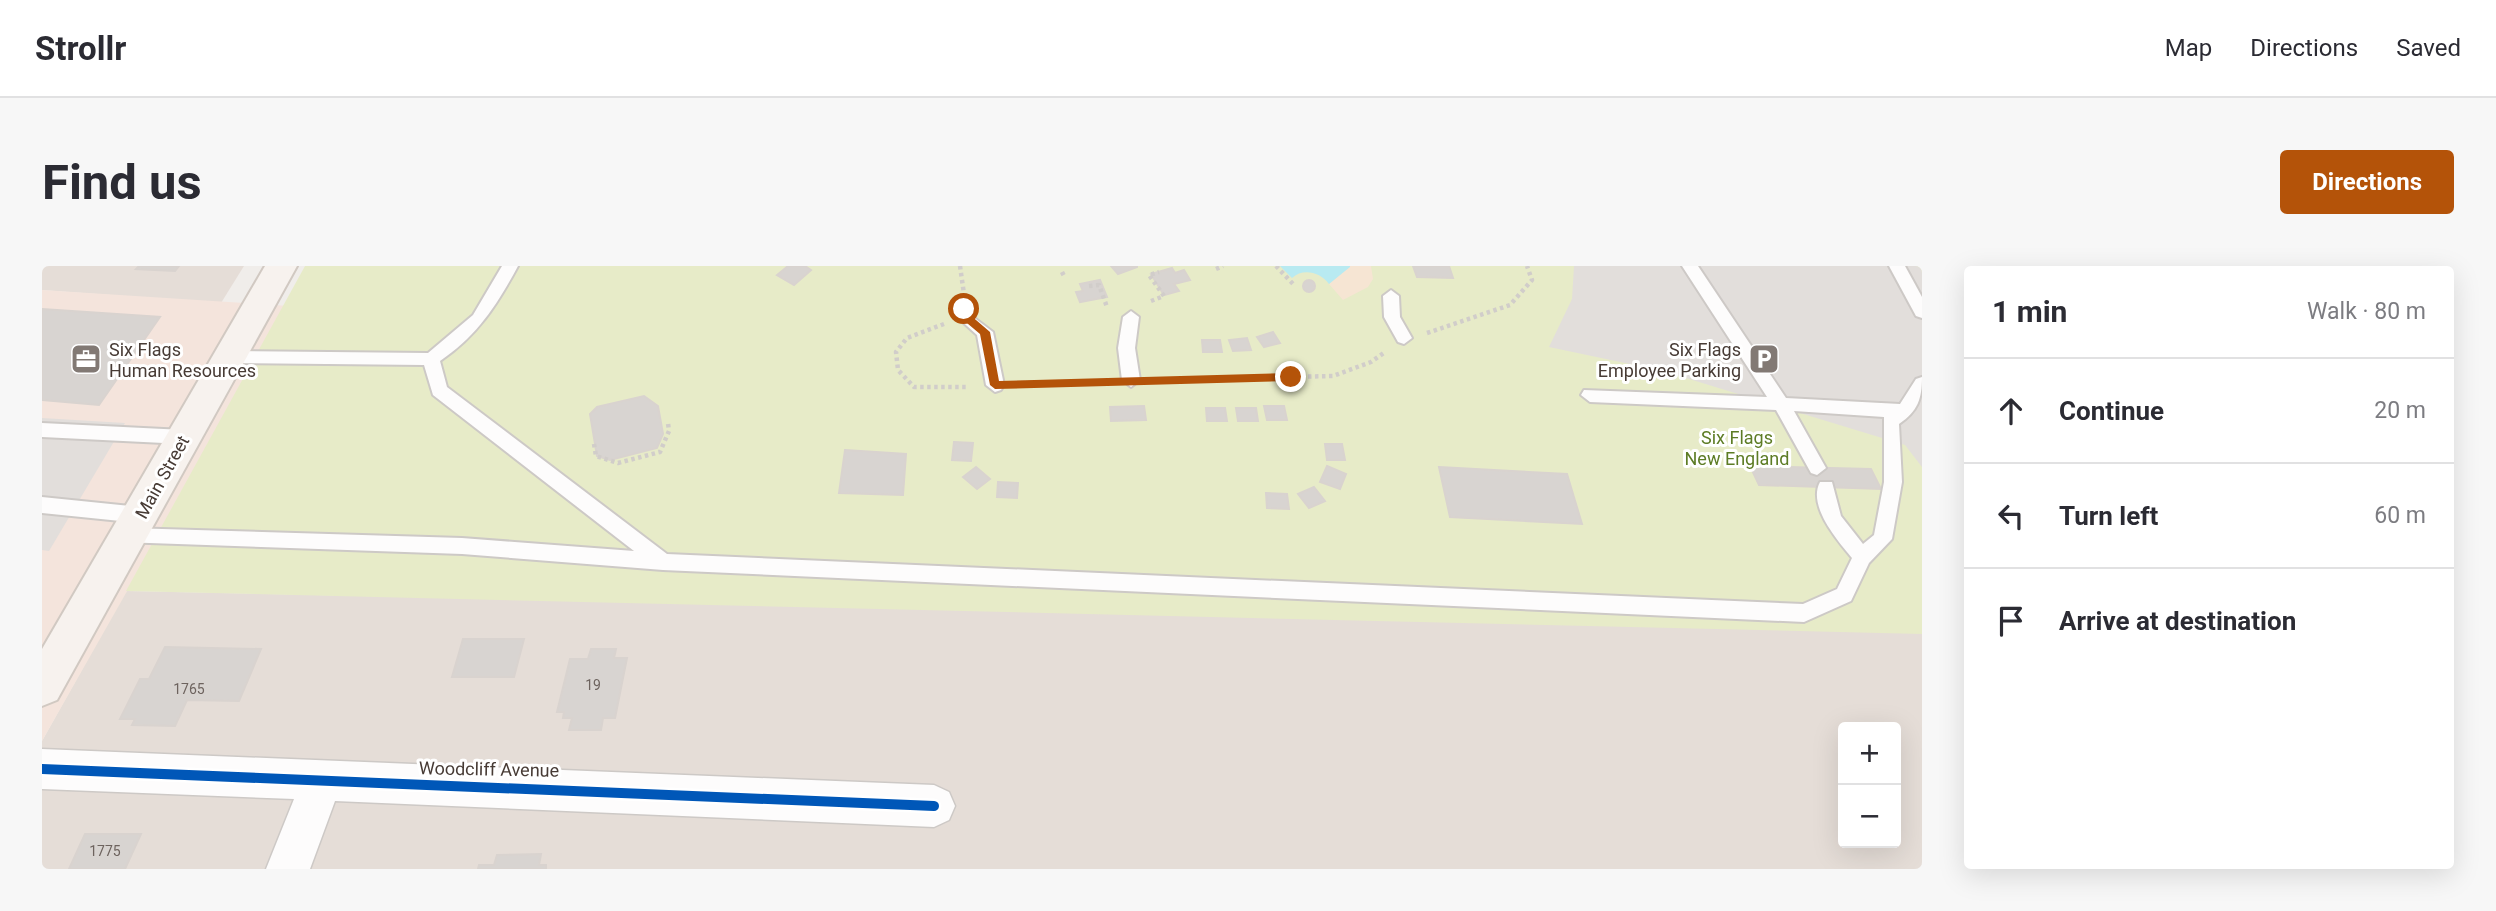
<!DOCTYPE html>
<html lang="en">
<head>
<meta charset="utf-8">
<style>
  body { margin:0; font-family:Roboto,sans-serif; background:#f7f7f7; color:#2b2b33 }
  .controls { position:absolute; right:21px; bottom:21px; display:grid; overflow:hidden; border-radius:7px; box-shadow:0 7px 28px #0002 }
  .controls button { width:63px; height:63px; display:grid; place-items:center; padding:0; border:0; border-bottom:2px solid #e1e1e2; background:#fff; color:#2b2b33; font:35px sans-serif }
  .stop { position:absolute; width:21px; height:21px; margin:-16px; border:5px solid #b45309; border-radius:50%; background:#fff }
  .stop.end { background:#b45309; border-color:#fff; box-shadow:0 2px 7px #0008 }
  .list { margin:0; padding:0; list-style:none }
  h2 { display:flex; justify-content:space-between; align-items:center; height:91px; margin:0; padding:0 28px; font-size:30px }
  h2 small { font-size:23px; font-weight:400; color:#7c7c81 }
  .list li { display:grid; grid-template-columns:46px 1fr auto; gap:21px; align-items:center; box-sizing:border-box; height:105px; padding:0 28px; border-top:2px solid #e1e1e2 }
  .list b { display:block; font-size:26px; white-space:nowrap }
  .list em { font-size:23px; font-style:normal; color:#7c7c81 }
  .icon { flex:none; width:38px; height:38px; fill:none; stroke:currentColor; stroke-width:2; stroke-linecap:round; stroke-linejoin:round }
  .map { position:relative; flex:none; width:1880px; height:603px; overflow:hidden; border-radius:7px }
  header { display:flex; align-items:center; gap:42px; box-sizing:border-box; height:98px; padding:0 35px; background:#fff; border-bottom:2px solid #e1e1e2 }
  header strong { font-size:33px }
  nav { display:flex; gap:38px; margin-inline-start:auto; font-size:24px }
  .intro { display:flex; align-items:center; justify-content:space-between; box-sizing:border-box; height:168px; padding:0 42px }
  h1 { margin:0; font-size:49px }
  .button { padding:18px 32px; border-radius:7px; background:#b45309; color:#fff; font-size:24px; font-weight:700 }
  main { display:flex; gap:42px; padding:0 42px }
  aside { flex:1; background:#fff; border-radius:7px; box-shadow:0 7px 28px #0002 }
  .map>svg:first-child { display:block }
  .residential { fill:#e5ddd7; fill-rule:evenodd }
  .commercial { fill:#f4e4dc }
  .green { fill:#e7ebc8 }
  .sand { fill:#f6e5d3 }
  .parking { fill:#e2dedb }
  .water { fill:#b8eaf1 }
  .building { fill:#d8d4d1; stroke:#d9d3cf; stroke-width:2 }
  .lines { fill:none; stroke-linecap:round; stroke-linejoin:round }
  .lane-casing { stroke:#cdc9c6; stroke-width:4 }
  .street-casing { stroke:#cdc9c6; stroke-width:3 }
  .secondary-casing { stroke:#d1c9c2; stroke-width:4 }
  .path { stroke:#d1cdca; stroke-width:4.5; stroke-dasharray:3.5 3.5; stroke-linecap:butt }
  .lane { fill:#fdfcfc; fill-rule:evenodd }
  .street { fill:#fdfcfc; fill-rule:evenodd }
  .secondary { fill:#f7f2ee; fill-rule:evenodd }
  .cycleway-casing { stroke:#fff; stroke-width:15 }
  .cycleway { stroke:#0057b8; stroke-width:10 }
  .route { fill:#b45309 }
  .labels { text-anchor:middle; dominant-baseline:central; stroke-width:6; stroke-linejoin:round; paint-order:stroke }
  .number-label { font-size:14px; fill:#6d635e }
  .poi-label { font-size:18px; fill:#473b35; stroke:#fff; text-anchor:start }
  .park-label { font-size:18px; fill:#5d7c25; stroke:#fff }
  .street-label { font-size:18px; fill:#473b35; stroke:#fff }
</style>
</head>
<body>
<header>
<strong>Strollr</strong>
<nav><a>Map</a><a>Directions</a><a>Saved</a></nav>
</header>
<div class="intro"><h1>Find us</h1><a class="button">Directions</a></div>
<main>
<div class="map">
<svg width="1880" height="603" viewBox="0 0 1880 603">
  <rect width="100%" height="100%" fill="#f0edea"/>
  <g class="residential">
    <polygon points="0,0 202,0 179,37 0,24"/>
    <path d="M 84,325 L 1880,362 L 1880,603 L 0,603 L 0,475 ZM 1801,461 L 1854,461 L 1854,577 L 1801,577 Z"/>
  </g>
  <polygon class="commercial" points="0,24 247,40 0,475"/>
  <polygon class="green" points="263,0 1880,0 1880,368 84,325"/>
  <polygon class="sand" points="1308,0 1329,0 1331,13 1326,21 1301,34 1287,18"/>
  <g class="parking">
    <polygon points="1532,0 1880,0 1880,201 1863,179 1621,105 1507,81 1530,33"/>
    <polygon points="0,152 83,157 7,285 0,284"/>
  </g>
  <path class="water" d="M 1238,0 L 1308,0 L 1308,1 L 1287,18 C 1278,6 1261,2 1250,12 Z"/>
  <g class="building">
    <polygon points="97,0 137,0 133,5 94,3"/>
    <polygon points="746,0 763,0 769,4 752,19 735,9"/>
    <polygon points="1069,0 1095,0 1095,1 1076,8"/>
    <polygon points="1371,0 1407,0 1411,12 1375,11"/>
    <polygon points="1130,2 1133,7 1142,4 1148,14 1132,18 1137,25 1122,29 1109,8"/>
    <circle cx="1267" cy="20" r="6"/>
    <polygon points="1058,14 1065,31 1038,36 1034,26 1041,25 1038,18"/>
    <polygon points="0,43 118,51 57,139 0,134"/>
    <polygon points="1231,66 1238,77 1222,81 1215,71"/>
    <polygon points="1205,72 1209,84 1191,85 1187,74"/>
    <polygon points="1160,74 1178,74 1180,86 1161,86"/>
    <polygon points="602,130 616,140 621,168 615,182 568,194 555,190 548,148 555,141"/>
    <polygon points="1102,140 1104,154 1069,155 1068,141"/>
    <polygon points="1222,140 1242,140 1245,154 1225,154"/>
    <polygon points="1164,142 1183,142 1185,155 1165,155"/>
    <polygon points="1194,142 1214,142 1216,155 1196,155"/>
    <polygon points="912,176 931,177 929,195 910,194"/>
    <polygon points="1283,178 1300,178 1303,194 1285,194"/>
    <polygon points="803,184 864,188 861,229 797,227"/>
    <polygon points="1285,200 1304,208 1298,223 1278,216"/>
    <polygon points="1708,200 1829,203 1839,223 1717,219"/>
    <polygon points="934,201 948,213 935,223 921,211"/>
    <polygon points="1397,201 1525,208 1540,258 1408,251"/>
    <polygon points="956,216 976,217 975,232 955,231"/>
    <polygon points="1272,221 1283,235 1267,242 1256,228"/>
    <polygon points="1224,227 1245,228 1247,243 1225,242"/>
    <polygon points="421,373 482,373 472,411 410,411"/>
    <polygon points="123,381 219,383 197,435 145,434 133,460 90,459 93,453 78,453 98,413 107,413"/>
    <polygon points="549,383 574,383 572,392 585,392 573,452 561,452 559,464 527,464 530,452 521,452 522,446 515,446 528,393 546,393"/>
    <polygon points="43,568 99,568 83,603 27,603"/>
    <polygon points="499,588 497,599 504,599 504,603 436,603 437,599 452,599 455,589"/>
  </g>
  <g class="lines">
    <g class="lane-casing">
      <g id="lane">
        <path d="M 460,0 L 476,0 C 455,39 435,70 398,95 L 405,121 L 625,288 L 1761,338 L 1795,323 L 1810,292 C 1796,275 1765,240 1778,216 L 1790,216 L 1799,250 L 1821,278 L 1832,269 L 1842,216 L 1842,151 L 1752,145 L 1784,202 L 1775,209 L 1769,207 L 1734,144 L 1548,136 L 1539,129 L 1542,124 L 1725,131 L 1640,0 L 1656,0 L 1744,132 L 1858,138 L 1874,113 L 1880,111 C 1880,133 1876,145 1857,158 L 1860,216 L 1850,273 L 1827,297 L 1809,335 L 1762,356 L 621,304 L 420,288 L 79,276 L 77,270 L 79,264 L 86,262 L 420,272 L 592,285 L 391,129 L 382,99 L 187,97 L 179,91 L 187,85 L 386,87 L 431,49 Z"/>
        <polygon points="1847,0 1863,0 1880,31 1880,52 1874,50"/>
        <polygon points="1349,24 1357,30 1358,51 1370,72 1362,78 1356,76 1342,51 1341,30"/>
        <polygon points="922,44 951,66 962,119 959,124 953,126 944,119 935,69 914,50"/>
        <polygon points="1089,45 1097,51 1093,82 1098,114 1089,121 1080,114 1076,82 1081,51"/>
        <polygon points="0,157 142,164 151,171 142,178 0,171"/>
        <polygon points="0,231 98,241 105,244 107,249 105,254 98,257 0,247"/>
      </g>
    </g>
    <g class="street-casing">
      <polygon id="street" points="0,483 892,519 907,526 913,540 907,554 892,561 293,535 268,603 224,603 252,533 0,523"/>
    </g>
    <g class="secondary-casing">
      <polygon id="secondary" points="223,0 255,0 15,434 0,440 0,383"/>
    </g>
    <g class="path">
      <polyline points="918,0 922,28"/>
      <polyline points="1234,0 1252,19"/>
      <polyline points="1174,3 1181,0"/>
      <polyline points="1020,6 1023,12"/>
      <polyline points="1047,20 1057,19 1065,41"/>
      <polyline points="1109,35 1122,30 1107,9 1117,6"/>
      <polyline points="902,58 865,72 854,86 856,104 872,121 925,121"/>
      <polyline points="1385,67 1468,39 1490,14 1485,0"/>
      <polyline points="1112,114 1291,110 1329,96 1343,86"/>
      <polyline points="979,117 1062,115"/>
      <polyline points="552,178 554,190 576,197 618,186 627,165 626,157"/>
    </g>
    <use href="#lane" class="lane"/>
    <use href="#street" class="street"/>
    <use href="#secondary" class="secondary"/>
    <g class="cycleway-casing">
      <polyline id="cycleway" points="0,503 892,540"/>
    </g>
    <use href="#cycleway" class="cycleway"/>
  </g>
  <polygon class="route" points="918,40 925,40 927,48 948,66 957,115 1249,107 1254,111 1249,115 953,123 948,119 938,68 919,52"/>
  <defs>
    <g id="office-square" transform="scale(1.575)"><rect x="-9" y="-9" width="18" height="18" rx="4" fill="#827974" stroke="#fff"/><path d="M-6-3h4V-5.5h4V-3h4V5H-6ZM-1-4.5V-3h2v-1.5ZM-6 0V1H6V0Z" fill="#fff"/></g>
    <g id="parking-square" transform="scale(1.575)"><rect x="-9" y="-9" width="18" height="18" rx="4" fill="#827974" stroke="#fff"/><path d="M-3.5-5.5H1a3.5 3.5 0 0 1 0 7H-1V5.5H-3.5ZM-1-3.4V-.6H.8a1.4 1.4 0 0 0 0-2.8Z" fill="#fff"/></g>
  </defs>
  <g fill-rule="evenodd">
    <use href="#office-square" x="44" y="93"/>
    <use href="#parking-square" x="1722" y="93"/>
  </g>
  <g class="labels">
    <g class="number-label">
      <text x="551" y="419">19</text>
      <text x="147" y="423">1765</text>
      <text x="63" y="585">1775</text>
    </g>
    <g class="poi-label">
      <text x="67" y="83">Six Flags<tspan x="67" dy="21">Human Resources</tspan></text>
      <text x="1699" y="83" text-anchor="end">Six Flags<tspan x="1699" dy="21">Employee Parking</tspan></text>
    </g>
    <g class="park-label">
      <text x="1695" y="171">Six Flags<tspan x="1695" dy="21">New England</tspan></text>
    </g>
    <g class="street-label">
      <text transform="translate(120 211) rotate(-61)">Main Street</text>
      <text transform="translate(447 503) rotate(1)">Woodcliff Avenue</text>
    </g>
  </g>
</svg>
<div class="controls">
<button>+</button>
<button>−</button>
</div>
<div class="stop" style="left:922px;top:43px"></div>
<div class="stop end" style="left:1249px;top:111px"></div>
</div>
<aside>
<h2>1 min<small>Walk · 80 m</small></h2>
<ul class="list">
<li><svg class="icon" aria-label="ahead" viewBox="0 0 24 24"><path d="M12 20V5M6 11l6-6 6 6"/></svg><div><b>Continue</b></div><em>20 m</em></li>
<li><svg class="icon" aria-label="left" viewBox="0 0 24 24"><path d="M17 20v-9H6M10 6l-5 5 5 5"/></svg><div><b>Turn left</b></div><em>60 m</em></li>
<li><svg class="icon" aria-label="arrive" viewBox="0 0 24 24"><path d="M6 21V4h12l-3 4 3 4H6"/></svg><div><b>Arrive at destination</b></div></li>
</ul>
</aside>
</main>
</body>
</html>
